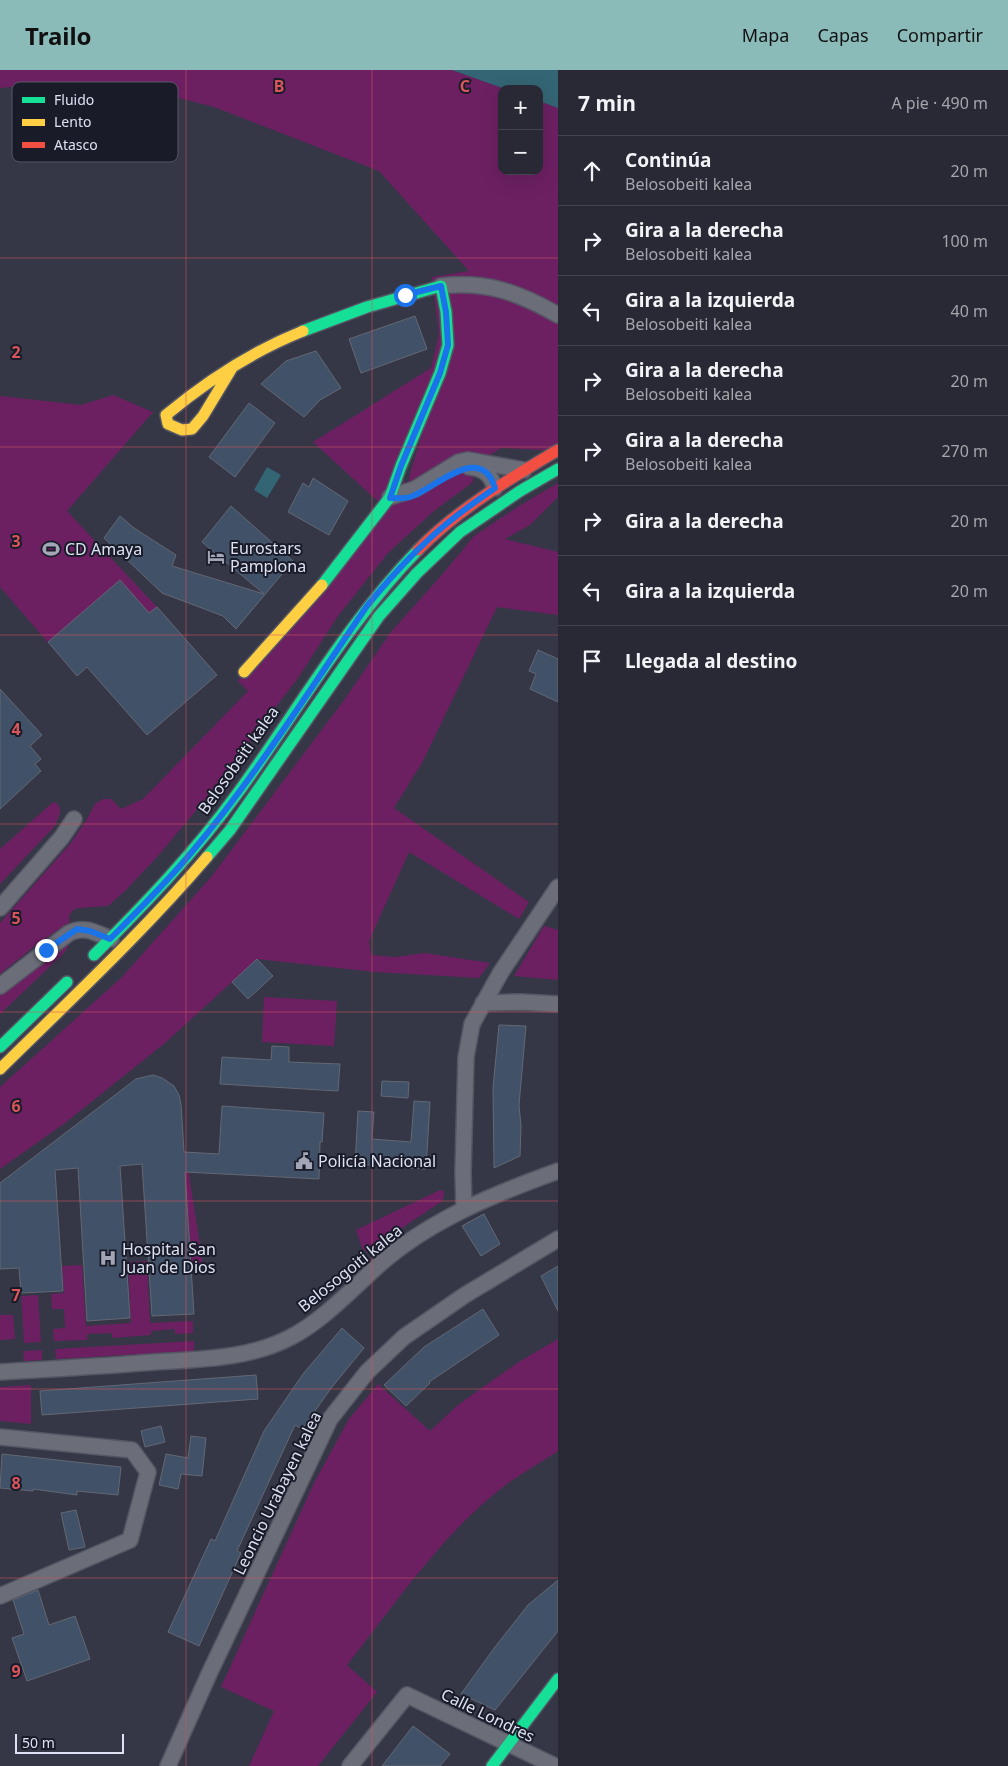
<!DOCTYPE html>
<html lang="es">
<head>
<meta charset="utf-8">
<style>
  body { margin:0; font-family:"Noto Sans",sans-serif; background:#343540; color:#f1f3f6 }
  .controls { position:absolute; right:15px; top:15px; display:grid; overflow:hidden; border-radius:10px; box-shadow:0 5px 20px #0002 }
  .controls button { width:45px; height:45px; display:grid; place-items:center; padding:0; border:0; border-bottom:1px solid #44454f; background:#282934; color:#f1f3f6; font:25px sans-serif }
  .scale { position:absolute; left:15px; bottom:12px; width:109px; box-sizing:border-box; padding-left:5px; border:2px solid #dde1f3; border-top:0; font-size:14px; line-height:18px; white-space:nowrap; color:#dde1f3; -webkit-text-stroke:4px #191b28; paint-order:stroke }
  .stop { position:absolute; width:15px; height:15px; margin:-11px; border:4px solid #1a73e8; border-radius:50%; background:#fff }
  .stop.end { background:#1a73e8; border-color:#fff; box-shadow:0 1px 5px #0008 }
  .list { margin:0; padding:0; list-style:none }
  h2 { display:flex; justify-content:space-between; align-items:center; height:65px; margin:0; padding:0 20px; font-size:21px }
  h2 small { font-size:16px; font-weight:400; color:#a5a6ac }
  .list li { display:grid; grid-template-columns:32px 1fr auto; gap:15px; align-items:center; box-sizing:border-box; height:70px; padding:0 20px; border-top:1px solid #44454f }
  .list b { display:block; font-size:19px; white-space:nowrap }
  .list p { margin:0; font-size:16px; white-space:nowrap; color:#a5a6ac }
  .list em { font-size:16px; font-style:normal; color:#a5a6ac }
  .icon { flex:none; width:28px; height:28px; fill:none; stroke:currentColor; stroke-width:2; stroke-linecap:round; stroke-linejoin:round }
  .map { position:relative; flex:none; width:558px; height:1696px; overflow:hidden }
  header { display:flex; align-items:center; gap:30px; box-sizing:border-box; height:70px; padding:0 25px; background:#8bbbb9; color:#111 }
  header strong { font-size:24px }
  nav { display:flex; gap:28px; margin-inline-start:auto; font-size:18px }
  main { display:flex }
  aside { flex:1; background:#282934 }
  .map>svg:first-child { display:block }
  .green { fill:#6c2062; fill-rule:evenodd }
  .water { fill:#346574 }
  .building { fill:#415167; stroke:#636874 }
  .lines { fill:none; stroke-linecap:round; stroke-linejoin:round }
  .street-casing { stroke:#545664; stroke-width:18 }
  .fast-casing { stroke:#545664; stroke-width:14 }
  .slow-casing { stroke:#545664; stroke-width:14 }
  .jam-casing { stroke:#545664; stroke-width:14 }
  .street { stroke:#6b6d78; stroke-width:15 }
  .fast { stroke:#16e098; stroke-width:11 }
  .slow { stroke:#ffcf43; stroke-width:11 }
  .jam { stroke:#f24e42; stroke-width:11 }
  .route { stroke:#1a73e8; stroke-width:6 }
  .grid { fill:none; stroke:#d8565b; stroke-width:1; stroke-opacity:0.55 }
  .labels { text-anchor:middle; dominant-baseline:central; stroke-width:4; stroke-linejoin:round; paint-order:stroke }
  .poi-label { font-size:16px; fill:#dde1f3; stroke:#191b28; text-anchor:start }
  .street-label { font-size:16px; fill:#dde1f3; stroke:#191b28 }
  .key { fill:#191b28; stroke:#545665; stroke-width:1 }
  .key-label { font-size:14px; fill:#dde1f3 }
  .grid-label { font-size:16px; text-anchor:middle; font-weight:bold; fill:#d8565b; stroke:#191b28; stroke-width:4; stroke-linejoin:round; paint-order:stroke }
</style>
</head>
<body>
<header>
<strong>Trailo</strong>
<nav><a>Mapa</a><a>Capas</a><a>Compartir</a></nav>
</header>
<main>
<div class="map">
<svg width="558" height="1696" viewBox="0 0 558 1696">
  <rect width="100%" height="100%" fill="#353746"/>
  <g class="green">
    <path d="M 0,0 L 452,0 L 505,19 L 502,19 L 502,101 L 539,101 L 539,31 L 558,38 L 558,381 L 501,378 L 473,396 L 473,412 L 434,441 L 388,483 L 338,546 L 298,608 L 199,737 L 157,787 L 126,820 L 108,836 L 79,838 L 73,840 L 69,846 L 70,852 L 40,872 L 0,904 L 0,853 L 70,774 L 86,751 L 95,734 L 103,729 L 111,729 L 121,739 L 143,729 L 248,621 L 238,611 L 244,602 L 384,437 L 313,372 L 431,298 L 439,264 L 432,207 L 469,201 L 379,101 L 214,37 L 139,18 L 22,16 L 0,18 ZM 438,310 L 410,404 L 407,421 L 401,396 Z"/>
    <polygon points="113,325 153,342 67,441 157,537 217,605 147,665 88,597 77,606 0,517 0,326 81,335"/>
    <polygon points="558,413 558,427 530,455 505,469 558,482 558,545 497,537 423,691 394,738 529,832 519,849 409,782 369,871 371,885 395,887 425,883 490,893 479,908 375,902 257,889 165,973 65,1053 0,1099 0,1017 122,907 211,807 342,633 391,562 446,500 474,466 519,436"/>
    <path d="M 55,732 C 65,739 58,749 54,757 L 0,814 L 0,779 L 52,733 Z"/>
    <polygon points="544,856 558,860 558,910 514,906"/>
    <polygon points="69,873 68,877 64,883 0,944 0,924"/>
    <polygon points="264,927 337,931 334,976 262,972"/>
    <polygon points="184,1092 187,1092 203,1195 191,1195"/>
    <polygon points="440,1120 444,1121 444,1127 441,1132 409,1153 373,1181 367,1182 362,1178 356,1160"/>
    <polygon points="147,1191 150,1253 193,1251 193,1263 175,1264 175,1259 151,1261 151,1265 112,1268 112,1263 87,1264 87,1270 54,1271 53,1259 65,1258 64,1239 52,1239 51,1224 64,1223 62,1196 82,1195 86,1256 131,1253 128,1192"/>
    <polygon points="38,1225 41,1272 24,1273 21,1226"/>
    <polygon points="0,1245 13,1245 15,1269 0,1270"/>
    <path d="M 558,1269 L 558,1381 C 540,1393 520,1404 503,1417 C 441,1465 395,1534 347,1595 L 377,1622 L 318,1696 L 249,1696 L 274,1641 L 221,1617 L 314,1413 L 349,1349 L 378,1314 L 430,1361 L 458,1335 L 517,1293 Z"/>
    <polygon points="194,1271 194,1281 56,1289 55,1279"/>
    <polygon points="42,1280 42,1290 24,1291 23,1281"/>
    <polygon points="31,1315 31,1354 0,1351 0,1317"/>
  </g>
  <g class="water">
    <polygon points="452,0 558,0 558,38 539,31 539,19 505,19"/>
    <polygon points="267,397 281,405 267,428 254,420"/>
  </g>
  <g class="building">
    <polygon points="415,246 427,279 361,303 349,269"/>
    <polygon points="316,281 341,318 320,330 304,347 261,314 286,291"/>
    <polygon points="249,333 275,353 235,407 209,387"/>
    <polygon points="313,408 348,431 329,465 288,442 303,413 309,417"/>
    <polygon points="231,436 293,491 236,559 223,546 162,523 104,468 120,446 134,458 176,485 172,496 264,524 202,472"/>
    <polygon points="120,510 149,543 157,537 217,605 147,665 87,597 77,606 48,572"/>
    <polygon points="538,580 558,589 558,632 530,619 536,604 529,601"/>
    <polygon points="0,619 42,665 30,676 41,689 35,694 41,701 0,739"/>
    <polygon points="257,889 273,906 248,929 232,912"/>
    <polygon points="499,955 526,956 519,1035 521,1056 520,1086 494,1098 493,1018"/>
    <polygon points="272,976 289,977 289,992 340,994 338,1021 220,1014 222,987 271,990"/>
    <polygon points="153,1005 162,1008 174,1016 179,1025 181,1034 184,1082 219,1084 222,1036 324,1043 322,1072 320,1072 319,1109 185,1102 194,1244 152,1246 142,1094 120,1096 130,1248 87,1251 78,1098 55,1100 63,1221 21,1223 19,1198 0,1199 0,1113 136,1009"/>
    <polygon points="382,1011 409,1012 408,1028 381,1026"/>
    <polygon points="414,1031 430,1032 426,1099 409,1098 410,1091 371,1089 371,1095 355,1094 358,1041 374,1042 372,1069 411,1072"/>
    <polygon points="484,1144 500,1174 481,1186 462,1156"/>
    <polygon points="558,1196 558,1241 541,1206"/>
    <polygon points="483,1239 499,1265 429,1312 430,1313 406,1336 384,1315 424,1277"/>
    <polygon points="342,1258 364,1278 332,1317 302,1359 295,1355 237,1481 241,1483 199,1576 168,1562 211,1469 215,1471 264,1361 303,1304"/>
    <polygon points="256,1305 258,1329 42,1345 40,1321"/>
    <polygon points="161,1356 165,1372 145,1377 141,1361"/>
    <polygon points="191,1366 206,1368 202,1406 181,1404 178,1419 159,1415 166,1384 188,1388"/>
    <polygon points="2,1384 121,1397 118,1425 77,1421 77,1425 33,1419 33,1421 0,1418"/>
    <polygon points="76,1440 85,1477 69,1480 61,1443"/>
    <polygon points="558,1510 558,1561 495,1640 461,1624 495,1577 528,1535"/>
    <polygon points="38,1520 49,1555 75,1546 90,1589 27,1611 12,1568 24,1564 13,1530"/>
    <polygon points="413,1656 450,1684 440,1696 382,1696"/>
  </g>
  <g class="lines">
    <g class="street-casing">
      <g id="street">
        <path d="M 441,216 C 486,211 518,222 558,245"/>
        <path d="M 469,397 C 483,398 491,404 495,418"/>
        <polyline points="390,427 415,419 459,392 468,390 524,400"/>
        <polyline points="0,838 62,767 74,749"/>
        <path d="M 0,916 L 69,863 C 85,855 96,863 111,869"/>
        <polyline points="483,933 520,932 558,934"/>
        <polyline points="464,1139 463,1103 466,987 472,954 501,902 558,817"/>
        <path d="M 0,1302 C 52,1299 103,1296 155,1292 C 200,1289 250,1289 291,1267 C 326,1249 357,1213 387,1188 C 437,1147 497,1123 558,1101"/>
        <polyline points="0,1367 132,1380 148,1402 130,1470 0,1526"/>
        <polyline points="168,1696 209,1604 330,1349 367,1302 404,1267 465,1225 558,1169"/>
        <polyline points="350,1696 407,1625 555,1696"/>
      </g>
    </g>
    <g class="fast-casing">
      <g id="fast">
        <polyline points="303,261 367,237 441,216 446,242 448,275 440,303 401,396 390,427 322,515"/>
        <polyline points="207,787 230,760 379,546 417,503 460,462 520,421 558,399"/>
        <path d="M 94,885 C 145,834 195,782 237,724 C 297,642 347,553 418,480"/>
        <polyline points="0,977 67,912"/>
        <polyline points="492,1696 558,1609"/>
      </g>
    </g>
    <g class="slow-casing">
      <g id="slow">
        <path d="M 232,298 L 203,346 L 192,359 L 182,360 L 168,354 L 166,345 C 208,310 253,281 303,261"/>
        <polyline points="244,602 322,515"/>
        <path d="M 0,999 C 70,930 143,862 207,787"/>
      </g>
    </g>
    <g class="jam-casing">
      <path id="jam" d="M 418,480 C 458,439 508,410 558,380"/>
    </g>
    <use href="#street" class="street"/>
    <use href="#fast" class="fast"/>
    <use href="#slow" class="slow"/>
    <use href="#jam" class="jam"/>
  </g>
  <g class="lines">
    <path class="route" d="M 46,880 L 77,859 L 90,861 L 110,869 C 138,841 166,813 191,783 C 256,706 310,619 367,536 C 385,514 404,492 425,473 C 446,452 471,435 495,418 C 481,371 435,419 410,427 C 404,429 396,428 390,428 L 401,396 L 440,303 L 448,275 L 446,242 L 441,216 L 405,225"/>
  </g>
  <path class="grid" d="M 186,0 L 186,1696M 372,0 L 372,1696M 0,188 L 558,188M 0,377 L 558,377M 0,565 L 558,565M 0,754 L 558,754M 0,942 L 558,942M 0,1131 L 558,1131M 0,1319 L 558,1319M 0,1508 L 558,1508"/>
  <defs>
    <g id="stadium-bare" transform="scale(1.35)"><path d="M0-5a6.5 5 0 1 0 0 10a6.5 5 0 1 0 0-10ZM-3.5-1.8h7v3.6h-7Z" fill="#a2a6b6" stroke="#191b28" stroke-width="2.5" paint-order="stroke"/></g>
    <g id="hotel-bare" transform="scale(1.35)"><path d="M-6-4.5h1.5V1H6V5H4.5V3h-9V5H-6ZM-4 0a1.8 1.8 0 1 1 3.6 0ZM.5 0V-2.5h3Q6-2.5 6 0Z" fill="#a2a6b6" stroke="#191b28" stroke-width="2.5" paint-order="stroke"/></g>
    <g id="civic-bare" transform="scale(1.35)"><path d="M-.6-6.5H3V-4.5H.6V-3L4-1V1h2V6H-6V1h2V-1L-.6-3ZM-1.2 2.5V6h2.4V2.5Z" fill="#a2a6b6" stroke="#191b28" stroke-width="2.5" paint-order="stroke"/></g>
    <g id="hospital-bare" transform="scale(1.35)"><path d="M-5-5h3v3.5h4V-5h3V5h-3V1.5h-4V5h-3Z" fill="#a2a6b6" stroke="#191b28" stroke-width="2.5" paint-order="stroke"/></g>
  </defs>
  <g fill-rule="evenodd">
    <use href="#stadium-bare" x="51" y="479"/>
    <use href="#hotel-bare" x="216" y="487"/>
    <use href="#civic-bare" x="304" y="1091"/>
    <use href="#hospital-bare" x="108" y="1188"/>
  </g>
  <g class="labels">
    <g class="poi-label">
      <text x="230" y="478">Eurostars<tspan x="230" dy="18">Pamplona</tspan></text>
      <text x="65" y="479">CD Amaya</text>
      <text x="318" y="1091">Policía Nacional</text>
      <text x="122" y="1179">Hospital San<tspan x="122" dy="18">Juan de Dios</tspan></text>
    </g>
    <g class="street-label">
      <text transform="translate(238 690) rotate(-55)">Belosobeiti kalea</text>
      <text transform="translate(350 1198) rotate(-39)">Belosogoiti kalea</text>
      <text transform="translate(277 1423) rotate(-64)">Leoncio Urabayen kalea</text>
      <text transform="translate(488 1645) rotate(26)">Calle Londres</text>
    </g>
  </g>
  <rect x="12" y="12" width="166" height="80" rx="8" class="key"/>
  <rect x="22" y="27" width="23" height="6" fill="#16e098"/>
  <rect x="22" y="49" width="23" height="7" fill="#ffcf43"/>
  <rect x="22" y="72" width="23" height="6" fill="#f24e42"/>
  <g class="key-label">
    <text x="54" y="35">Fluido</text>
    <text x="54" y="57">Lento</text>
    <text x="54" y="80">Atasco</text>
  </g>
  <g class="grid-label">
    <text x="279" y="22">B</text>
    <text x="465" y="22">C</text>
    <text x="16" y="288">2</text>
    <text x="16" y="477">3</text>
    <text x="16" y="665">4</text>
    <text x="16" y="854">5</text>
    <text x="16" y="1042">6</text>
    <text x="16" y="1231">7</text>
    <text x="16" y="1419">8</text>
    <text x="16" y="1607">9</text>
  </g>
</svg>
<div class="controls">
<button>+</button>
<button>−</button>
</div>
<div class="scale">50 m</div>
<div class="stop" style="left:405px;top:225px"></div>
<div class="stop end" style="left:46px;top:880px"></div>
</div>
<aside>
<h2>7 min<small>A pie · 490 m</small></h2>
<ul class="list">
<li><svg class="icon" aria-label="ahead" viewBox="0 0 24 24"><path d="M12 20V5M6 11l6-6 6 6"/></svg><div><b>Continúa</b><p>Belosobeiti kalea</p></div><em>20 m</em></li>
<li><svg class="icon" aria-label="right" viewBox="0 0 24 24"><path d="M7 20v-9h11M14 6l5 5-5 5"/></svg><div><b>Gira a la derecha</b><p>Belosobeiti kalea</p></div><em>100 m</em></li>
<li><svg class="icon" aria-label="left" viewBox="0 0 24 24"><path d="M17 20v-9H6M10 6l-5 5 5 5"/></svg><div><b>Gira a la izquierda</b><p>Belosobeiti kalea</p></div><em>40 m</em></li>
<li><svg class="icon" aria-label="right" viewBox="0 0 24 24"><path d="M7 20v-9h11M14 6l5 5-5 5"/></svg><div><b>Gira a la derecha</b><p>Belosobeiti kalea</p></div><em>20 m</em></li>
<li><svg class="icon" aria-label="right" viewBox="0 0 24 24"><path d="M7 20v-9h11M14 6l5 5-5 5"/></svg><div><b>Gira a la derecha</b><p>Belosobeiti kalea</p></div><em>270 m</em></li>
<li><svg class="icon" aria-label="right" viewBox="0 0 24 24"><path d="M7 20v-9h11M14 6l5 5-5 5"/></svg><div><b>Gira a la derecha</b></div><em>20 m</em></li>
<li><svg class="icon" aria-label="left" viewBox="0 0 24 24"><path d="M17 20v-9H6M10 6l-5 5 5 5"/></svg><div><b>Gira a la izquierda</b></div><em>20 m</em></li>
<li><svg class="icon" aria-label="arrive" viewBox="0 0 24 24"><path d="M6 21V4h12l-3 4 3 4H6"/></svg><div><b>Llegada al destino</b></div></li>
</ul>
</aside>
</main>
</body>
</html>
